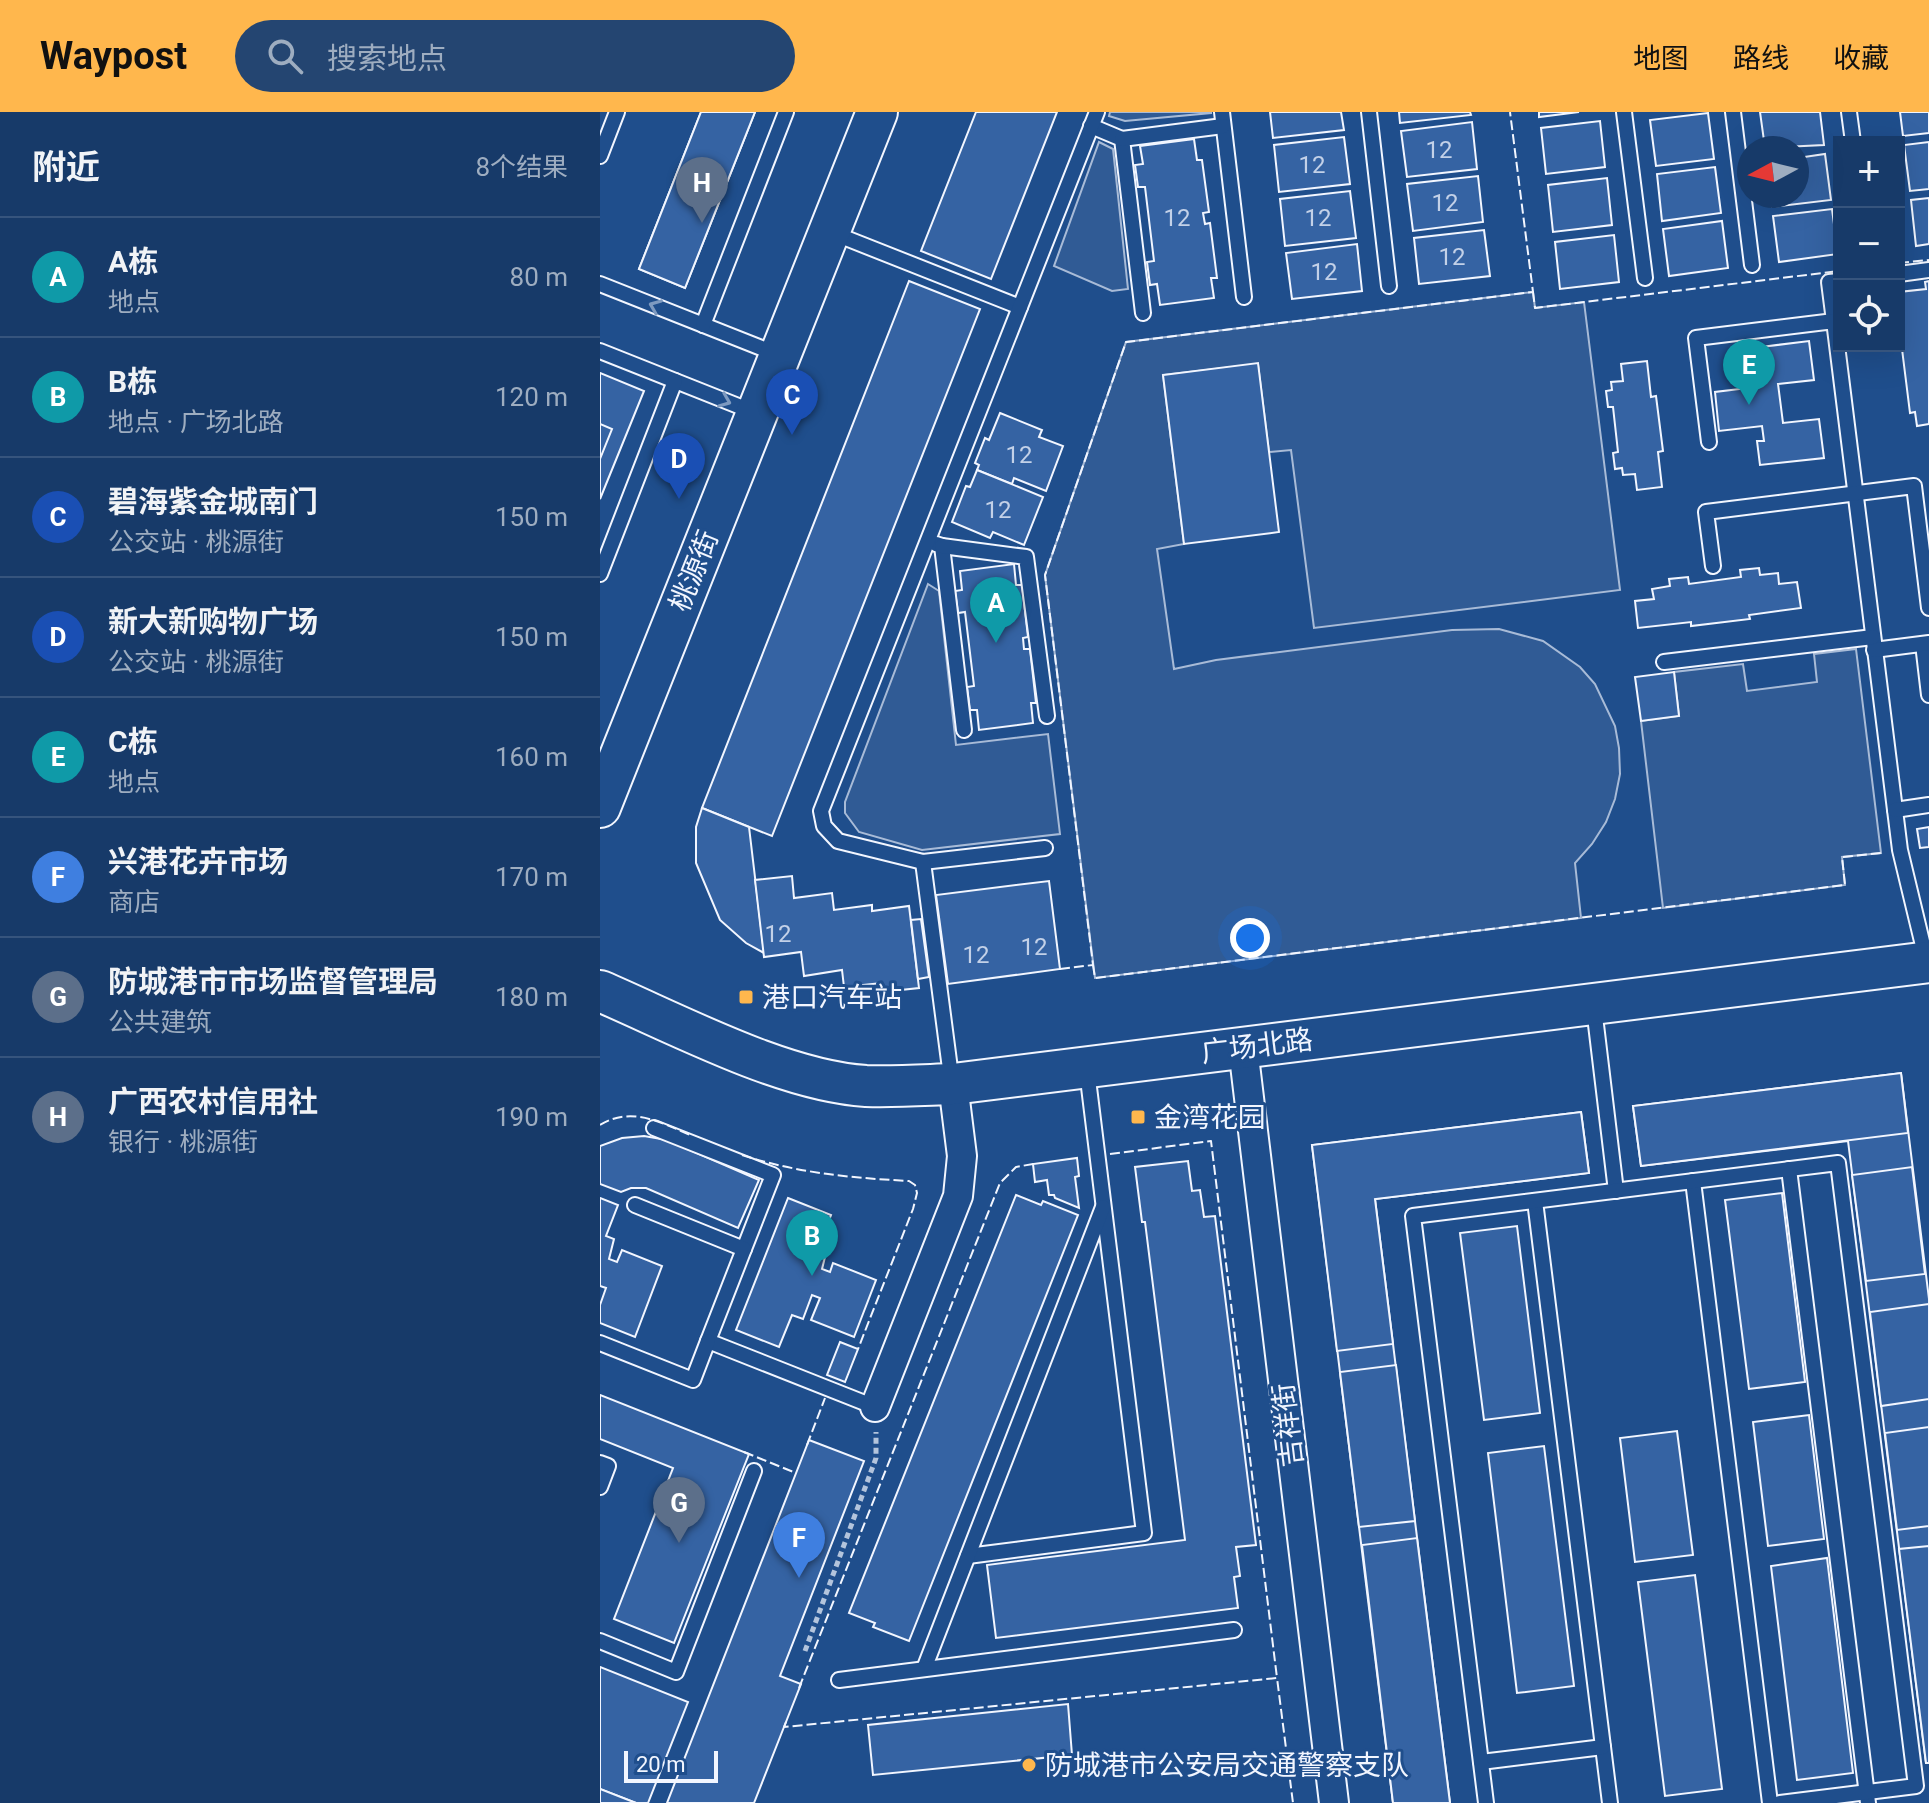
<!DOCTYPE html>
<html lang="zh">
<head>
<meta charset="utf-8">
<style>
  body { margin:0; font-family:Roboto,"Noto Sans SC",sans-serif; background:#244571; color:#f1f3f6 }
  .controls { position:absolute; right:24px; top:24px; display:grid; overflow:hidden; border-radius:0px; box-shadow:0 8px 32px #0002 }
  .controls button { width:72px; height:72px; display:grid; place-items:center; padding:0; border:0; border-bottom:2px solid #36547d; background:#173a69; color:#f1f3f6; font:40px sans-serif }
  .compass { position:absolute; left:1137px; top:24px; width:72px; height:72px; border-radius:50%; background:#173a69; box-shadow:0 8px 32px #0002; rotate:263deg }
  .scale { position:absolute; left:24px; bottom:20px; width:94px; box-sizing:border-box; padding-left:8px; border:4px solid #f2f6ff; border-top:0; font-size:22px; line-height:28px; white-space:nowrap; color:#f2f6ff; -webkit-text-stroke:6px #1f4e8c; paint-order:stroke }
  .you { position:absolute; left:650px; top:826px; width:28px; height:28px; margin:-20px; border:6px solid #fff; border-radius:50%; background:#1a73e8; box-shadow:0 0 0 12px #1a73e833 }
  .badge { display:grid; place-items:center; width:52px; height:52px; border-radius:50%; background:#ffb74d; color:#fff; font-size:26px; font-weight:700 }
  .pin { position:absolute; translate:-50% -66px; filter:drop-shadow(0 2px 4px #0008) }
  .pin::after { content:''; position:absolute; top:42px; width:28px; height:24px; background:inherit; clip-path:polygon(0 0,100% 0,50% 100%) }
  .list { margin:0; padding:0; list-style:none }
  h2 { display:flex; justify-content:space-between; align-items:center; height:104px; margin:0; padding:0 32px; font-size:34px }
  h2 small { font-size:26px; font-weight:400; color:#9eadc0 }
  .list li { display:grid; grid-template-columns:52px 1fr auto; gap:24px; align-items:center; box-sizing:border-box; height:120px; padding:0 32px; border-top:2px solid #36547d }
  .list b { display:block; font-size:30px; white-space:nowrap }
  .list p { margin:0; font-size:26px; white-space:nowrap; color:#9eadc0 }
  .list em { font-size:26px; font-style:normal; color:#9eadc0 }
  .icon { flex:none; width:44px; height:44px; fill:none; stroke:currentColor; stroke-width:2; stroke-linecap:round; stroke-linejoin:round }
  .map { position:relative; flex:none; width:1329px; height:1691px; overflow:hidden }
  header { display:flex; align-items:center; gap:48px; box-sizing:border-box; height:112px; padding:0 40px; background:#ffb74d; color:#111 }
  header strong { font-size:38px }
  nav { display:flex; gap:44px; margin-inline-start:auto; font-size:28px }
  .search { width:560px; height:72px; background:#244571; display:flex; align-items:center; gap:20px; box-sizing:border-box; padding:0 28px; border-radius:44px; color:#9eadc0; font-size:30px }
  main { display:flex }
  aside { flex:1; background:#173a69 }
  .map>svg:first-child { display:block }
  .built { fill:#305b95; stroke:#a8bbd7; stroke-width:2 }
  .building { fill:#3563a3; stroke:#f2f6ff; stroke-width:2 }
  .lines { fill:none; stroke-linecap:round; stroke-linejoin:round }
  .lane-casing { stroke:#f2f6ff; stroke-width:18 }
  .street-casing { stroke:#f2f6ff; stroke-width:32 }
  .secondary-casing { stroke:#f2f6ff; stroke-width:44 }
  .path { stroke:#b3c4dc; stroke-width:5; stroke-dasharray:6 4; stroke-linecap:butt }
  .lane { stroke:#1f4e8c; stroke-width:14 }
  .street { stroke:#1f4e8c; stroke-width:28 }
  .secondary { stroke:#1f4e8c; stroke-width:40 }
  .fence { stroke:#f2f6ff; stroke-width:2; stroke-dasharray:10 4; stroke-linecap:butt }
  .oneway { stroke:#7e9ac0 }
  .poi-dot { fill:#ffb74d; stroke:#1f4e8c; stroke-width:3 }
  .labels { text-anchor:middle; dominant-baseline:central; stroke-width:6; stroke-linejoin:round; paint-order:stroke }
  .number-label { font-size:24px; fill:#c3d1e8 }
  .street-label { font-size:28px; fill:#f2f6ff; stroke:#1f4e8c }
  .poi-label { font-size:28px; fill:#f2f6ff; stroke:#1f4e8c; text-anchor:start }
</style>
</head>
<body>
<header>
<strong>Waypost</strong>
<div class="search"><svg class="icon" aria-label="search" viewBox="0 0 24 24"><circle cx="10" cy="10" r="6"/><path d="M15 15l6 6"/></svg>搜索地点</div>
<nav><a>地图</a><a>路线</a><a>收藏</a></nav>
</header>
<main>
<aside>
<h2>附近<small>8个结果</small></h2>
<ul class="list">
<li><span class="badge" style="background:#0f9aa8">A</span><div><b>A栋</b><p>地点</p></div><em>80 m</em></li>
<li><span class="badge" style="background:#0f9aa8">B</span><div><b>B栋</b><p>地点 · 广场北路</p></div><em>120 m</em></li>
<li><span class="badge" style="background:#1a4fb4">C</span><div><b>碧海紫金城南门</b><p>公交站 · 桃源街</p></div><em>150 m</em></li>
<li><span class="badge" style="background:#1a4fb4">D</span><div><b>新大新购物广场</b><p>公交站 · 桃源街</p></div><em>150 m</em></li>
<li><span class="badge" style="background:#0f9aa8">E</span><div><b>C栋</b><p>地点</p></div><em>160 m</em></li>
<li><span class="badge" style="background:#3f7fe0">F</span><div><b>兴港花卉市场</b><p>商店</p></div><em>170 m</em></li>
<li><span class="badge" style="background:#5c6f8a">G</span><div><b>防城港市市场监督管理局</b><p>公共建筑</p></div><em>180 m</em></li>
<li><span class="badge" style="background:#5c6f8a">H</span><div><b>广西农村信用社</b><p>银行 · 桃源街</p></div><em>190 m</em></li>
</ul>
</aside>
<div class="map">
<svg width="1329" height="1691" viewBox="0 0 1329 1691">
  <rect width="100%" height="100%" fill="#1f4e8c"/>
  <g class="built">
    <polygon points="510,0 611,0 611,1 525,9 509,4"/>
    <polygon points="499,30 513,37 528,177 512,179 454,154"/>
    <polygon points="933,180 935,196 984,190 1020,478 714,516 691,338 669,340 658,252 563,263 584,432 557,437 574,557 616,548 852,518 899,517 943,529 980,555 995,572 1015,614 1019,636 1020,662 1015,687 1006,710 992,732 975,751 981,806 495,866 445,463 526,230"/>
    <polygon points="328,472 339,479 356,633 448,622 460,722 322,738 259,720 245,701 245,690"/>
    <polygon points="1256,537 1281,741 1242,745 1245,773 1063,796 1041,609 1079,604 1074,560 1143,552 1147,579 1217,570 1214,542"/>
  </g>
  <g class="building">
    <polygon points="101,0 155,0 85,176 39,157"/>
    <polygon points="101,0 155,0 85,176 39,157"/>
    <polygon points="376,0 457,0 391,167 321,139"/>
    <polygon points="670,0 741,0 744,18 673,26"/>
    <polygon points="799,0 870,0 871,3 800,11"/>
    <polygon points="939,0 979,0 939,5"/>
    <polygon points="1160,0 1220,0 1224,33 1165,36"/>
    <polygon points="1300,0 1329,0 1329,21 1303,24"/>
    <polygon points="1108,1 1114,47 1056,54 1050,8"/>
    <polygon points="1000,9 1005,55 946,62 941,16"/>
    <polygon points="872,10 877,57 807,65 801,19"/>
    <polygon points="744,25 750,72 679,80 674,33"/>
    <polygon points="594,27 597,48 602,48 609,100 603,101 605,112 610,111 617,166 611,166 614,186 560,193 557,172 550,173 547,150 554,149 545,75 538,75 535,53 543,52 540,34"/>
    <polygon points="1329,30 1329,77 1310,79 1304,33"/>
    <polygon points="1225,42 1231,88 1172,95 1171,84 1197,84 1197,46"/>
    <polygon points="1115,55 1121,101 1062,109 1057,62"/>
    <polygon points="878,64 883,110 813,119 807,72"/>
    <polygon points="1007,66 1012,113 953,120 948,73"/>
    <polygon points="750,79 756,126 685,134 680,87"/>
    <polygon points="1329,86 1329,132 1316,134 1311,88"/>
    <polygon points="1232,97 1238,142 1179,150 1173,104"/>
    <polygon points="1122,109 1128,156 1069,164 1063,117"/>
    <polygon points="884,118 890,164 819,172 814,126"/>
    <polygon points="1014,123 1019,170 960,177 955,130"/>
    <polygon points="757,132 762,179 692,187 686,141"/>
    <polygon points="309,169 380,197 172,724 102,696"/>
    <polygon points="1329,169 1329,312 1317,314 1315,300 1310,301 1299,213 1299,180 1326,177 1325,170"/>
    <polygon points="1209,229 1214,268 1178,272 1183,311 1219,307 1224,346 1160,353 1157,329 1164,329 1162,314 1119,319 1115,280 1157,275 1155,259 1148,260 1145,237"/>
    <polygon points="1047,249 1051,285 1056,284 1063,339 1058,340 1062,375 1037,378 1035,362 1023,363 1022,356 1015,357 1013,341 1018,340 1013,295 1008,295 1006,279 1012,278 1011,270 1023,269 1021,252"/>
    <polygon points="658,251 679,420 584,432 563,263"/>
    <polygon points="0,261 44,279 0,387"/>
    <polygon points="400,301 442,318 439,325 463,334 446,379 414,366 412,372 377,358 379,353 375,351 385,326 389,328"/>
    <polygon points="0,312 12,317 0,347"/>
    <polygon points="377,358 443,385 424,433 393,420 390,426 352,410 366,374 370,375"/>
    <polygon points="414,452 416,473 422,473 428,525 423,526 424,537 430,537 436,591 431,591 433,611 379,618 377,598 370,598 367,575 374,574 365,500 358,501 355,479 362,478 360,459"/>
    <polygon points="1159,456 1160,463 1178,461 1179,472 1197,470 1201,496 1149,503 1150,507 1091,514 1091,510 1038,516 1035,489 1054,487 1052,477 1070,474 1069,467 1088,465 1089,472 1141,465 1140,458"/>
    <polygon points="1074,560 1079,604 1041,609 1035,565"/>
    <polygon points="102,696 149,715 164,841 146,831 120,808 96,751 96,715"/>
    <polygon points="1329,715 1329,735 1320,736 1317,717"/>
    <polygon points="192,764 194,786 232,781 234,798 272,793 272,799 309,794 319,876 282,880 281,871 244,875 242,858 204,864 201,840 164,845 155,768"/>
    <polygon points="449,769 460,857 348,872 336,783"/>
    <polygon points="321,807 329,865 318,867 311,808"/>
    <polygon points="1301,961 1329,1187 1329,1651 1326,1651 1248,1029 1041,1054 1033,994"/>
    <polygon points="1301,961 1308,1021 1041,1054 1033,994"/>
    <polygon points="981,1000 989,1061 775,1087 850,1691 793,1691 712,1033"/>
    <polygon points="981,1000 989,1061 775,1087 793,1232 737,1239 712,1033"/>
    <polygon points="44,1024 67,1028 159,1068 138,1116 46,1076 31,1076 21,1080 0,1072 0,1034 22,1026"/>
    <polygon points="477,1046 479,1064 475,1065 479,1096 455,1086 454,1083 449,1083 447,1068 435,1070 433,1052"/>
    <polygon points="588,1049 592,1079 600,1078 604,1105 615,1104 656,1433 636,1435 640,1464 634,1465 638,1496 396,1526 387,1453 585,1428 545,1110 542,1110 535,1055"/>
    <polygon points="1312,1055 1325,1162 1266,1169 1252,1063"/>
    <polygon points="1182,1081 1205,1270 1149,1277 1125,1088"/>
    <polygon points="416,1083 441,1093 443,1089 478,1103 309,1529 273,1515 275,1511 249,1501"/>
    <polygon points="0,1086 18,1093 6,1124 14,1127 9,1147 17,1150 22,1138 62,1154 35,1225 0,1211 0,1193 6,1176 0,1174"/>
    <polygon points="188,1086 231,1103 219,1134 227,1137 222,1157 230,1160 233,1151 276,1168 254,1225 211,1208 220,1186 212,1183 203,1207 192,1203 179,1235 136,1218"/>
    <polygon points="917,1114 940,1301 884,1308 860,1121"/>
    <polygon points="1329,1192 1329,1287 1281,1294 1270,1200"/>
    <polygon points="240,1230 258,1237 245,1270 227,1263"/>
    <polygon points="796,1253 815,1409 759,1415 740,1260"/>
    <polygon points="0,1283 149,1342 74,1531 14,1507 73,1356 0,1327"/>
    <polygon points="1209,1303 1224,1427 1168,1434 1153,1310"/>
    <polygon points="1329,1315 1329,1414 1297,1418 1285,1321"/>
    <polygon points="1077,1319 1093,1443 1035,1450 1020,1326"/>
    <polygon points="209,1328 264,1349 180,1564 201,1572 184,1615 154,1691 67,1691"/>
    <polygon points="944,1334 974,1574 917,1581 888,1341"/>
    <polygon points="817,1426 850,1691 793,1691 762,1433"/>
    <polygon points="1329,1434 1329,1651 1326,1651 1299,1437"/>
    <polygon points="1227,1446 1253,1661 1197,1668 1171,1454"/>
    <polygon points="1095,1463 1122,1677 1065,1684 1038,1470"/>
    <polygon points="0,1555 88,1590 48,1691 36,1691 0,1677"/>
    <polygon points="468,1592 472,1643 273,1663 268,1613"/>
    <polygon points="0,1677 36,1691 0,1691"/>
  </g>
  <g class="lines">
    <g class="lane-casing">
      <g id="lane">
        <polyline points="622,0 644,185"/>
        <polyline points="769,0 789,174"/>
        <polyline points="1024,0 1045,166"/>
        <polyline points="1133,0 1152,153"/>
        <polyline points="1249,0 1253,30"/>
        <polyline points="491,14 522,27 543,201"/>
        <polyline points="522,27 623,14"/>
        <polyline points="0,44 17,0"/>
        <polyline points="233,121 420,195"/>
        <polyline points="1299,162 1329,158"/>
        <polyline points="0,172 179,243"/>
        <polyline points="1234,209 1229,170 1239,169"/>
        <polyline points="103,213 186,0"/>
        <polyline points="0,239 156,301"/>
        <polyline points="1109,330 1096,226 1234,209 1300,738 1326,846"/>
        <polyline points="336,432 342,434 364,618"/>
        <polyline points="342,434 426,445 447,604"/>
        <polyline points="1113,454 1106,400 1314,374 1329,496"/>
        <polyline points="0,462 75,269"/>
        <polyline points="1323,532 1329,583"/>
        <polyline points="1274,538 1329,531"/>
        <polyline points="1064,550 1273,525"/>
        <polyline points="1295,698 1329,693"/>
        <polyline points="445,736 323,750 238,729 224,714 221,699 497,0"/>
        <polyline points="323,750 352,972"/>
        <polyline points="994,896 1016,1079"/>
        <polyline points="54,1016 173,1063 144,1137"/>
        <polyline points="1189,1057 1268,1691"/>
        <polyline points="1093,1069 1170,1691"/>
        <polyline points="935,1089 1010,1691"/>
        <polyline points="35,1093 144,1137 108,1229 275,1295"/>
        <polyline points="0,1231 93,1268 108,1229"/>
        <polyline points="0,1351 8,1354 0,1375"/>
        <polyline points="368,1444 544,1421 487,959"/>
        <polyline points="0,1529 76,1560 154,1359"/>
        <polyline points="324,1557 503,1095"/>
        <polyline points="239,1568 634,1518"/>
        <polyline points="881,1650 1003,1635"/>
        <polyline points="886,1691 813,1104 1238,1051 1316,1674 1180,1691"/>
      </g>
    </g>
    <g class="street-casing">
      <g id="street">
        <polyline points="643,936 734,1691"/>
        <polyline points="275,1295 358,1084 362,1044 353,972"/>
      </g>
    </g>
    <g class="secondary-casing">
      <g id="secondary">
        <polyline points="0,695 277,0"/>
        <path d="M 0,879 C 77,912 183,969 266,974 C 295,975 324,973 353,972 L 1329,850"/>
      </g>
    </g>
    <polyline class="path" points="205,1539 276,1346 276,1320"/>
    <use href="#lane" class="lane"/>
    <use href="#street" class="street"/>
    <use href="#secondary" class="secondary"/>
    <g class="fence">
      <polyline points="1299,151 1329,148"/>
      <polyline points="933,180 935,196 1239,159"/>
      <polyline points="493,853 495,866 1245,773 1242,745 1281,741"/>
      <polyline points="460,857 493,853 445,463 526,230 933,180 910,0"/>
      <path d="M 0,1013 C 31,994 60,1010 90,1023"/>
      <polyline points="510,1042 611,1029 677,1566"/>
      <path d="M 142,1043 C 197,1061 252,1066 309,1069 L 315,1073 L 317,1081 L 313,1097 L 258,1237"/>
      <polyline points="207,1333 225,1286"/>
      <polyline points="144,1340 196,1361"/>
      <polyline points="199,1576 400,1071 416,1055 433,1052"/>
      <polyline points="186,1610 184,1615 677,1566 693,1691"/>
    </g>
  </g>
  <defs><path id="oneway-chevron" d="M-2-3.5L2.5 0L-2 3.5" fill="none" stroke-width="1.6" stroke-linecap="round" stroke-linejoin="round" transform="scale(2)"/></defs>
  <g class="oneway">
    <use href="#oneway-chevron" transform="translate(55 194) rotate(-158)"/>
    <use href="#oneway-chevron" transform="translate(125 289) rotate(22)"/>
  </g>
  <g class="poi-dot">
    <rect x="138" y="877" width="16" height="16" rx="4"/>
    <rect x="530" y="997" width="16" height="16" rx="4"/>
    <circle cx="429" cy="1653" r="8"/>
  </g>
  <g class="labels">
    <g class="number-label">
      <text x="839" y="38">12</text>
      <text x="712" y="53">12</text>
      <text x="845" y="91">12</text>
      <text x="577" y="106">12</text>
      <text x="718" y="106">12</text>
      <text x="852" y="145">12</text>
      <text x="724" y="160">12</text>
      <text x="419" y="343">12</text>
      <text x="398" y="398">12</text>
      <text x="178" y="822">12</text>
      <text x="434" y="835">12</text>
      <text x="376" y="843">12</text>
    </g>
    <g class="street-label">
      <text transform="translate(94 459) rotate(-68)">桃源街</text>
      <text transform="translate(657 934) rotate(-7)">广场北路</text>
      <text transform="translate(688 1313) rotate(-97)">吉祥街</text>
    </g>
    <g class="poi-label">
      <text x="162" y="885">港口汽车站</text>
      <text x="554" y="1005">金湾花园</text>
      <text x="445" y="1653">防城港市公安局交通警察支队</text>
    </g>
  </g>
</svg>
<div class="controls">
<button>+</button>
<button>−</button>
<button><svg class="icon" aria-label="locate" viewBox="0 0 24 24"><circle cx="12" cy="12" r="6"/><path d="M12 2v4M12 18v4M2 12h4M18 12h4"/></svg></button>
</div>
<svg class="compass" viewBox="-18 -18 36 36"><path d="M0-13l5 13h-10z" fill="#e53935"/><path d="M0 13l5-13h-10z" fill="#9eadc0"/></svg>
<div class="scale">20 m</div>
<div class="you"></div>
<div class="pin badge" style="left:396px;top:531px;background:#0f9aa8">A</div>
<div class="pin badge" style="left:212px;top:1164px;background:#0f9aa8">B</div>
<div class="pin badge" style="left:192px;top:323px;background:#1a4fb4">C</div>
<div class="pin badge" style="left:79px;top:387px;background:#1a4fb4">D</div>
<div class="pin badge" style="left:1149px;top:293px;background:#0f9aa8">E</div>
<div class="pin badge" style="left:199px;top:1466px;background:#3f7fe0">F</div>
<div class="pin badge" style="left:79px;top:1431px;background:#5c6f8a">G</div>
<div class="pin badge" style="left:102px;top:111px;background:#5c6f8a">H</div>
</div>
</main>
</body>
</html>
